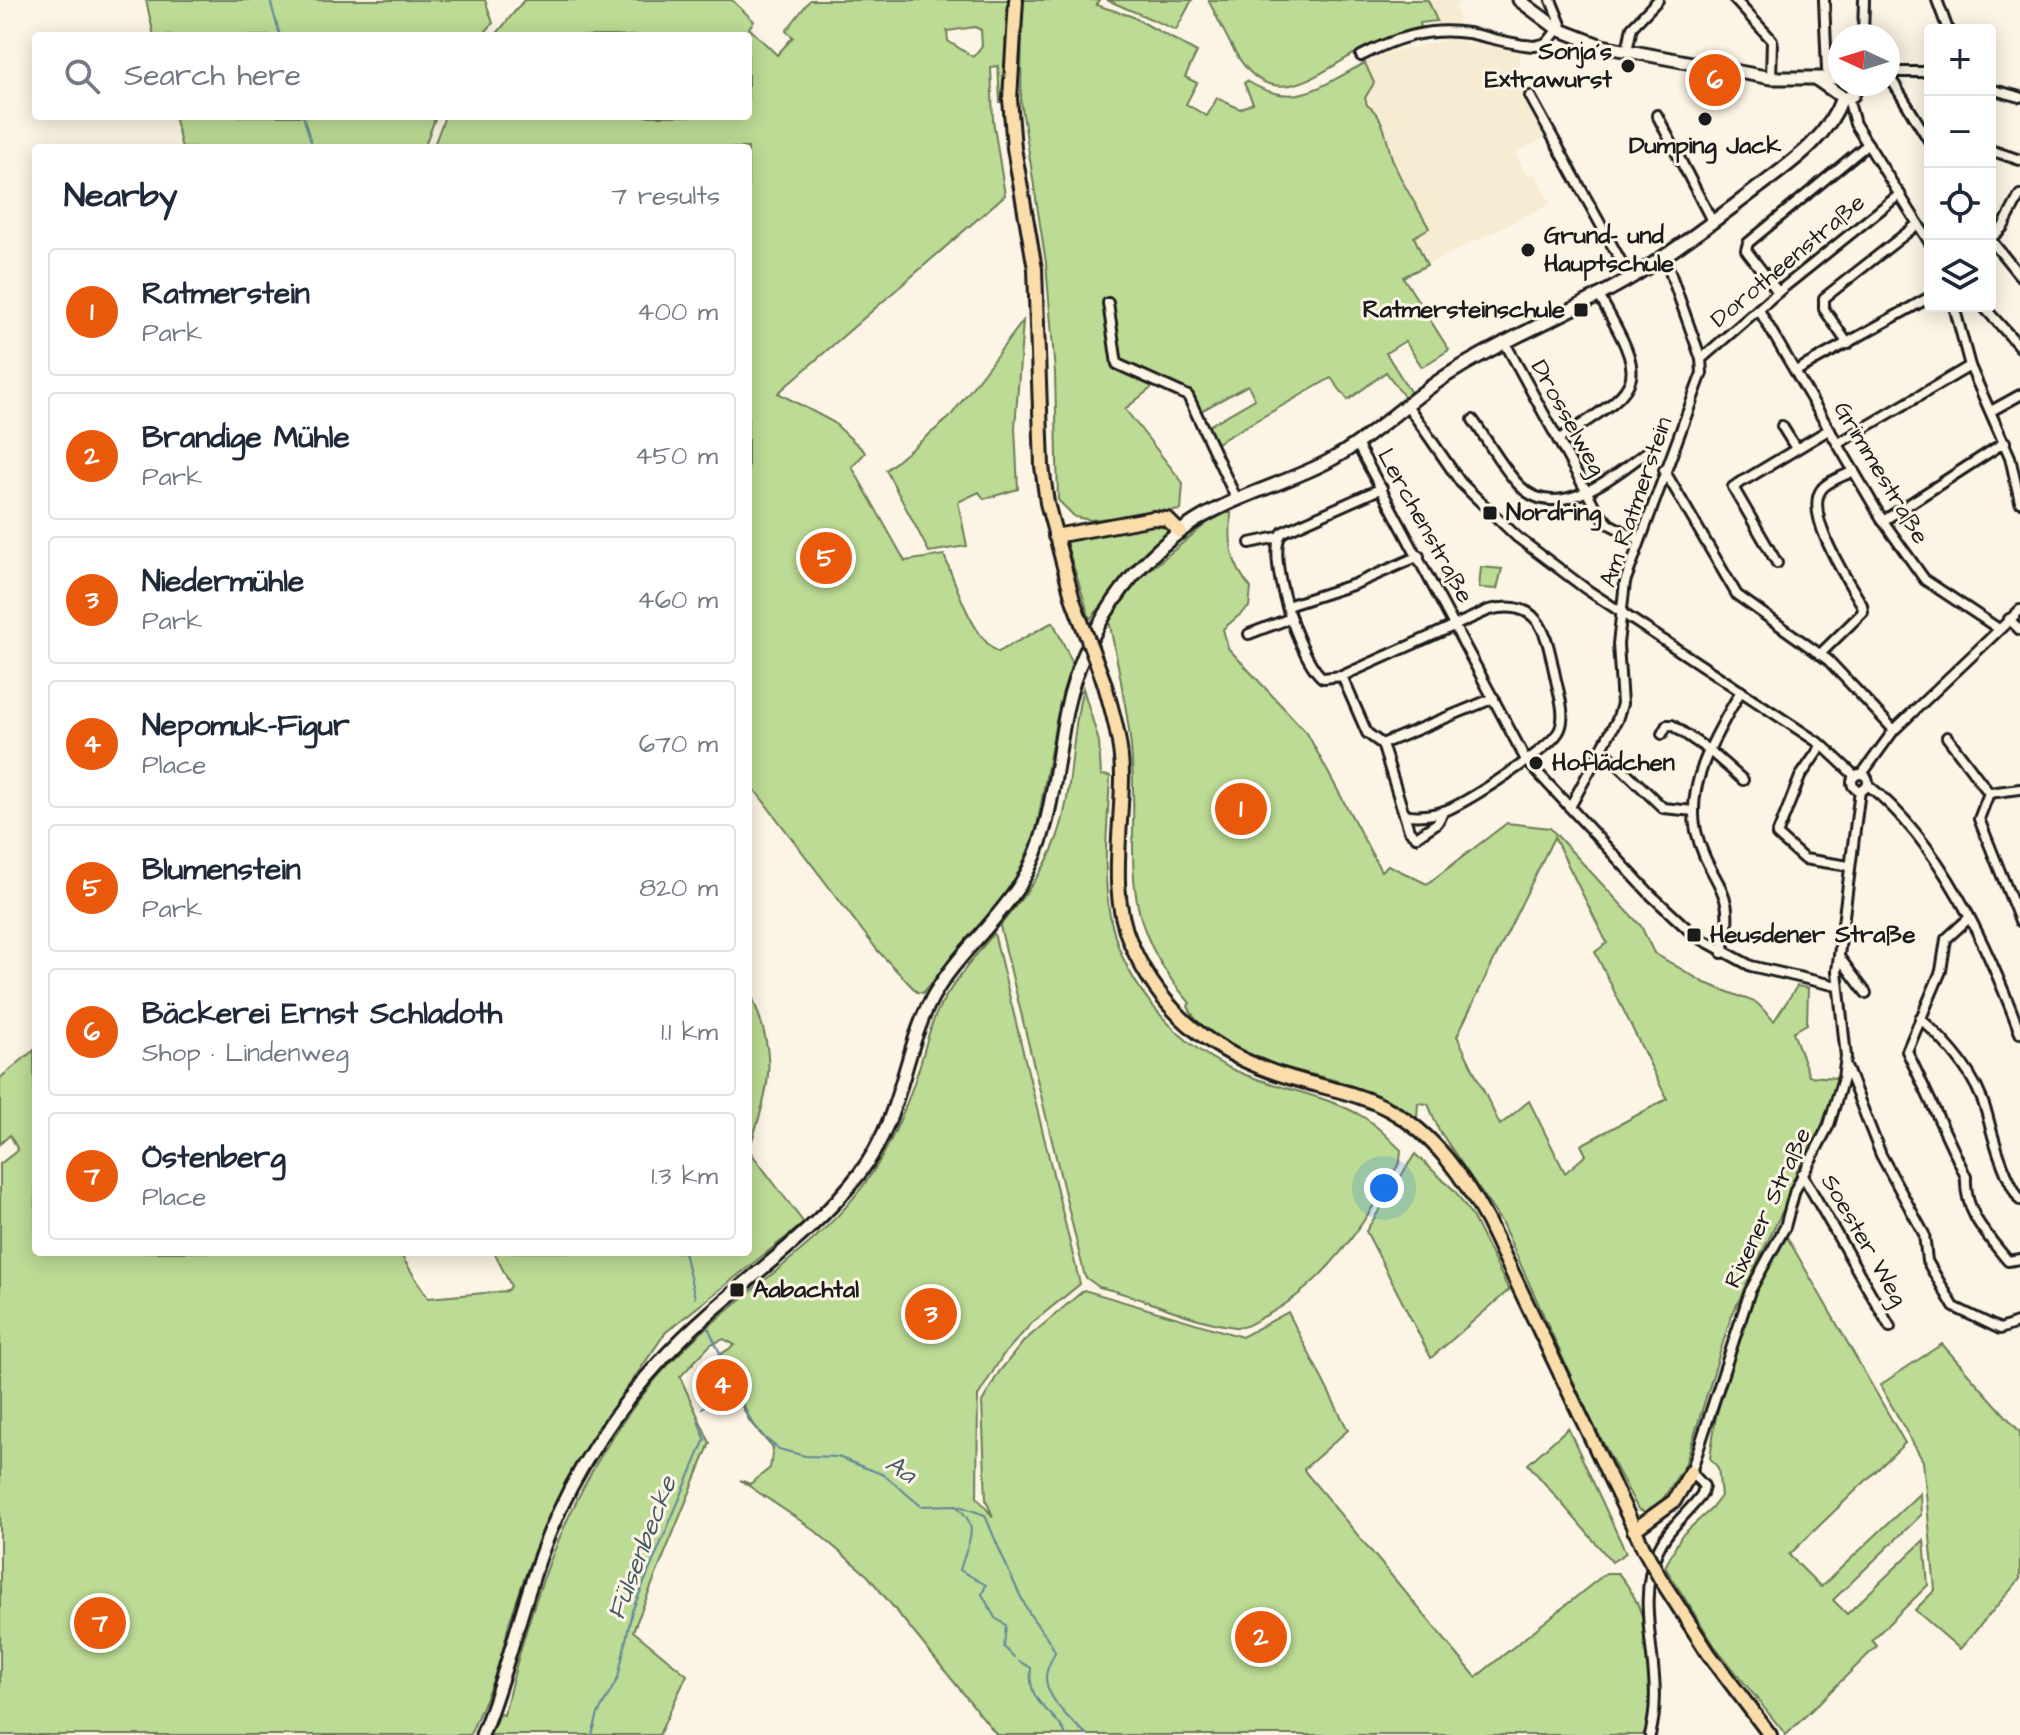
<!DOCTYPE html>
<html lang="en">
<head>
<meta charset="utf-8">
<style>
  body { margin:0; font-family:"Architects Daughter",sans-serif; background:#f2f2f3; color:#1f2937 }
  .controls { position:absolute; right:24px; top:24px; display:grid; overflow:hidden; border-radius:8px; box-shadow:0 4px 20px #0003 }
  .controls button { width:72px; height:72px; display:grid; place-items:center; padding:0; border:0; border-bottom:2px solid #e0e1e3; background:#fff; color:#1f2937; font:40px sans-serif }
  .compass { position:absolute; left:1828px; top:24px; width:72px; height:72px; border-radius:50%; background:#fff; box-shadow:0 4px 20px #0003; rotate:274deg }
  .you { position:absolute; left:1384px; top:1188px; width:28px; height:28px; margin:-20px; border:6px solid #fff; border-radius:50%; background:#1a73e8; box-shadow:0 0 0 12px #1a73e833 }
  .badge { display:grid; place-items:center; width:52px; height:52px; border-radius:50%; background:#ea580c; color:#fff; font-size:26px; font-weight:700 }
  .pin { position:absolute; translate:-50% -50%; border:4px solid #fff; box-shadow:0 2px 8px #0006 }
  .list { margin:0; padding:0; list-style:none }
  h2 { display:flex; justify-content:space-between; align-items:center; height:104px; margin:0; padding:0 32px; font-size:34px }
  h2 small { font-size:26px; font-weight:400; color:#747a83 }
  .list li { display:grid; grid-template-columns:52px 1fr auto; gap:24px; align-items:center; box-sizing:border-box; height:128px; margin:0 16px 16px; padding:0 16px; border:2px solid #e0e1e3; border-radius:8px }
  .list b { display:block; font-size:30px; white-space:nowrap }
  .list p { margin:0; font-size:26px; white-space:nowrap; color:#747a83 }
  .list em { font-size:26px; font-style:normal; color:#747a83 }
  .icon { flex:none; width:44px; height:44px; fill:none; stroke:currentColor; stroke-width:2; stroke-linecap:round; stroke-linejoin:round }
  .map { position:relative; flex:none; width:2020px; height:1735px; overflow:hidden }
  .search { position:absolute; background:#fff; box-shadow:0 4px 20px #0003; left:32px; top:32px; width:720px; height:88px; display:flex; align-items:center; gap:20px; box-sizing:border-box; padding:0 28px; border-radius:8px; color:#747a83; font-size:30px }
  .panel { position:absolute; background:#fff; box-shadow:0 4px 20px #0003; left:32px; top:144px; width:720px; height:1112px; border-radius:8px }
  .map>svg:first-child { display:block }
  .built { fill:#f7ebd1 }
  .green { fill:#bcdb94; stroke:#6c7c58; stroke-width:2; fill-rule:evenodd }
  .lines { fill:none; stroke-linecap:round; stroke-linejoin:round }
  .stream { stroke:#62869b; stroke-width:2 }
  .street-casing { stroke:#1c1c1c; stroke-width:14 }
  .secondary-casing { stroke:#1c1c1c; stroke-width:17 }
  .primary-casing { stroke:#1c1c1c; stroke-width:18 }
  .street { stroke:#fcf5e5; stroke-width:8 }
  .secondary { stroke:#fcf5e5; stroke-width:11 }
  .primary { stroke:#fbddab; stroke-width:12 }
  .primary-bridge-casing { stroke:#1c1c1c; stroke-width:18; stroke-linecap:butt }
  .primary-bridge { stroke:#fbddab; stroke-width:12 }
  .poi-dot { fill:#1c1c1c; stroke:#fcf5e5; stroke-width:3 }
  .labels { text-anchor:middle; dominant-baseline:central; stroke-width:6; stroke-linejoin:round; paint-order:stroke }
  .poi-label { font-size:24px; font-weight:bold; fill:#1c1c1c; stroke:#fcf5e5; text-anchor:start }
  .street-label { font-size:24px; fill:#1c1c1c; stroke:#fcf5e5 }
  .water-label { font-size:26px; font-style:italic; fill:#455a66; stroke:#fcf5e5 }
</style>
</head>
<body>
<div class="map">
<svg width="2020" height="1735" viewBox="0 0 2020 1735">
  <rect width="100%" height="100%" fill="#fcf5e5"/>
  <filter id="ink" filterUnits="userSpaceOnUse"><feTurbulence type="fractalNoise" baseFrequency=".0125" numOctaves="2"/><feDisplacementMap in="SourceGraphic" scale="16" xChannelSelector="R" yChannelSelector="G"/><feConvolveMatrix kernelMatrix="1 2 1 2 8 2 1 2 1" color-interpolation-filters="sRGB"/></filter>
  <g filter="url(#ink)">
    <polygon class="built" points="1428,0 1462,0 1455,6 1465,43 1522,50 1517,71 1528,93 1525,96 1546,137 1515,153 1527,176 1535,173 1551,203 1427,265 1414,236 1429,228 1394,162 1387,133 1377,112 1367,106 1365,98 1374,83 1365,63 1384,53 1443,41"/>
    <g class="green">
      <polygon points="146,0 485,0 493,23 482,36 154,36"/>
      <path d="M 524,0 L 732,0 L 754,21 L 749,28 L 777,55 L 793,37 L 786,31 L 810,0 L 1099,0 L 1096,5 L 1131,16 L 1197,52 L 1185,77 L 1197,83 L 1186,104 L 1207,116 L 1217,98 L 1240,109 L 1253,103 L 1244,83 L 1247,81 C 1296,111 1320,86 1365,63 L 1374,83 L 1365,98 L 1367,105 C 1387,119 1385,140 1393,161 C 1402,184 1417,206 1429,228 L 1414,237 L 1427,265 L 1403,277 L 1449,350 L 1422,367 L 1405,341 L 1386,353 L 1411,393 L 1405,398 L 1386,372 L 1348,400 L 1331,378 L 1215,444 L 1207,427 L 1255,399 L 1248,385 L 1199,412 L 1190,394 L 1155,385 L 1125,409 L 1183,483 L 1181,510 L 1091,520 L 1075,517 L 1058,500 L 1055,373 L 1046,263 L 1021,102 L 1022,21 L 1007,21 L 1004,102 L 1000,102 L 998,66 L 991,67 L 993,120 L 1005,195 L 778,393 L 833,422 L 863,450 L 865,453 L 852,467 L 905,561 L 944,555 C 955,582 972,637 998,652 L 1053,622 L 1073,664 L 1057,716 L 1036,832 L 1017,876 L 998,906 L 923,993 L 917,992 L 878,951 L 748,781 L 748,148 L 433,148 L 445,116 L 748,116 L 748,36 L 495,36 ZM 975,27 L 981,30 L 982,46 L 973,57 L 948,41 L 947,31 Z"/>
      <polygon points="1107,0 1192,0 1176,30"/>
      <path d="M 1208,0 L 1428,0 L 1437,21 L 1420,23 L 1421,28 C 1401,34 1382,40 1363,49 C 1328,66 1284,109 1248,70 C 1231,51 1220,21 1208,0 Z"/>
      <polygon points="174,116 436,116 424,148 182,148"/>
      <polygon points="1023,321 1015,428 1018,489 984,499 979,492 958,502 967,546 929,552 886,470 949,418"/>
      <path d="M 1219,513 L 1231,513 C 1229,544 1230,563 1251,588 L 1249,607 L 1223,629 L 1228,648 L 1307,733 L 1381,871 L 1388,865 L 1427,884 L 1507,823 L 1550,828 L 1641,926 L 1654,953 L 1705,983 L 1757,1003 L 1774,1021 L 1797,986 L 1808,988 L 1807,1024 L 1793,1032 L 1809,1076 L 1838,1078 L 1816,1142 L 1731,1317 L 1685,1465 L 1661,1502 L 1648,1513 L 1638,1509 L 1588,1414 L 1502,1223 L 1439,1130 L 1428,1104 L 1418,1103 L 1417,1119 C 1394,1105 1369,1091 1344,1083 C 1294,1067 1211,1061 1188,1006 L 1190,1003 C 1110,912 1141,854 1131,747 C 1127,705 1117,662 1109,620 L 1140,578 ZM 1554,837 L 1607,943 L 1595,952 L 1667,1099 L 1581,1145 L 1586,1155 L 1565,1173 L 1529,1101 L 1500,1125 L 1457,1036 Z"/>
      <polygon points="1153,524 1170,530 1090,619 1065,539"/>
      <polygon points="1481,567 1502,569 1497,589 1479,588"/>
      <path d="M 1083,688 L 1099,742 L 1101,775 L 1110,776 C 1108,823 1101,874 1111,921 C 1125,988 1182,1051 1246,1075 C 1285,1090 1329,1096 1365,1118 C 1378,1126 1390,1140 1401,1150 L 1400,1162 C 1366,1221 1326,1286 1263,1317 C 1254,1322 1245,1329 1235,1327 C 1189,1321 1144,1297 1099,1287 L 1085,1277 L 1000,926 C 1019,901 1041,877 1053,848 C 1075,799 1069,739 1083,688 Z"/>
      <path d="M 994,933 L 1080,1284 L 1032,1323 L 1003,1355 L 978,1396 L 977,1497 L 993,1517 L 986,1500 L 982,1402 L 999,1372 L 1024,1341 L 1084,1290 L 1242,1337 L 1288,1312 L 1348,1430 L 1304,1469 L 1306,1473 L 1476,1677 L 1606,1573 L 1618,1573 C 1657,1618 1653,1679 1648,1735 L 997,1735 L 868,1576 L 813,1529 L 740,1480 L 750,1484 L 770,1468 L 773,1448 L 750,1422 L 729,1381 L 720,1394 L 698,1375 L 698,1369 L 735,1345 L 724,1339 L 711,1344 L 680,1377 L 710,1443 L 633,1631 L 687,1675 L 659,1735 L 490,1735 L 499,1714 L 504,1715 C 535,1578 587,1440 691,1342 C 750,1286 827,1242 872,1173 C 892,1143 906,1108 917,1074 C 925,1052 928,1027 940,1006 C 955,980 975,956 994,933 Z"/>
      <path d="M 748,987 C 778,1058 772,1079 749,1150 L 804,1223 L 666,1332 L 583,1452 L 534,1551 L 509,1623 L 500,1664 L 470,1735 L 0,1735 L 0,1164 L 18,1150 L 10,1135 L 0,1144 L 0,1078 L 34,1050 L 36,1252 L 399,1252 L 428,1298 L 507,1291 L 511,1286 L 494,1252 L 748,1252 Z"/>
      <polygon points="1415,1154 1455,1191 1473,1218 1509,1290 1431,1358 1366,1231"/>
      <polygon points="1787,1237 1905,1443 1789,1555 1821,1587 1920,1493 1921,1515 1833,1600 1847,1614 1924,1540 1928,1585 1872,1640 1877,1646 1786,1735 1714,1645 1665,1567 1681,1536 1711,1509 1721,1496 1718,1468 1710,1458 1716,1416 1751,1299"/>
      <polygon points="1942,1344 2020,1432 2020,1579 1960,1649 1915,1610 1935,1590 1923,1461 1880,1385"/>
      <polygon points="1568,1428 1626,1553 1612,1562 1528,1464"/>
    </g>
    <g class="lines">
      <g class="stream">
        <polyline points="270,0 280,36"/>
        <polyline points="303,116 313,148"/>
        <polyline points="684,1252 695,1298"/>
        <path d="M 708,1327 L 750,1419 L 765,1438 L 779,1449 L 805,1456 L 838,1457 L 884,1475 L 921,1506 L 955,1505 C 982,1526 968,1541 960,1570 L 986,1585 L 982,1594 L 995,1618 L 1006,1625 L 1004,1647 L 1014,1657"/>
        <path d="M 702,1408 C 717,1399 720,1383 725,1366"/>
        <path d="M 956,1505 L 985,1515 C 998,1547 1011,1578 1027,1609 C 1035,1625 1048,1635 1055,1652 C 1052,1660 1046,1668 1046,1677 C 1046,1698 1072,1723 1088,1735"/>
        <path d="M 1019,1661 L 1031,1668 C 1027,1707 1054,1708 1066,1735"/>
        <polyline points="592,1735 598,1714 618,1678 632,1611 705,1439 698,1421"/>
      </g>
      <g class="street-casing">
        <g id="street">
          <polyline points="1551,0 1564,32"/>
          <polyline points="1735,0 1772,40 1771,78"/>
          <polyline points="1824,0 1827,70"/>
          <polyline points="1937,0 1948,30"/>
          <polyline points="1863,36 1864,0"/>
          <polyline points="1627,51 1632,27 1658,0"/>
          <path d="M 1361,56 C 1395,38 1428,27 1468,33 C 1490,37 1512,45 1535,46 L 1547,43 L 1558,29"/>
          <polyline points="1888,72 1930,72"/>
          <polyline points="1888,74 1930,142"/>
          <polyline points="1990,89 2020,97"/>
          <polyline points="1855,93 1863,84"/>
          <polyline points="1530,96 1630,278"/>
          <polyline points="1848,98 1855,124 1930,243"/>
          <polyline points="1657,115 1712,221"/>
          <polyline points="1990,150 2020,160"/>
          <polyline points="1990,239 2003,227 2020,195"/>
          <polyline points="1990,239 2020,276"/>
          <polyline points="1778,292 1746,250 1748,243 1868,144"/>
          <polyline points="1108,303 1117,364 1188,396 1236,498"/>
          <polyline points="1954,306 1970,366 2010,457 2020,502"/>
          <polyline points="1983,306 2020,347"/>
          <polyline points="1759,310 1883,521 1925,580 1999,629"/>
          <polyline points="1504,341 1595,507 1609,524 1638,539"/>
          <polyline points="1848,344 1824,309 1824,298 1918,224"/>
          <polyline points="1701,359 1778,292 1900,194"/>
          <polyline points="1796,371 1930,297"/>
          <polyline points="1407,405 1461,483 1517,537 1586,589 1822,745 1855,776"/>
          <polyline points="1991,411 2020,395"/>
          <path d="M 1473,420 C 1488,441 1502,468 1520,486 C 1558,525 1617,473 1648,451"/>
          <polyline points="1782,426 1795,447"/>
          <path d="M 1558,440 C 1644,384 1651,387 1598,294"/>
          <polyline points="1839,443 1970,366"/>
          <polyline points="1357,444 1526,760 1651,895 1694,935 1751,966 1837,986"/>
          <polyline points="1664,470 1737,595 1828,660 1894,730"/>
          <polyline points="1883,521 2005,442"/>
          <polyline points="1250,543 1278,537"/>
          <polyline points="1777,563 1733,487 1830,429"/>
          <polyline points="1287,606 1355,584 1419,556"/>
          <polyline points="2009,619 2020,630"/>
          <polyline points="1249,634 1291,618"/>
          <path d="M 1820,654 L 1863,612 L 1862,605 C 1849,582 1804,516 1821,490 C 1827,481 1844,476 1854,471"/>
          <path d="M 1342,676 L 1489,610 C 1544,596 1547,640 1556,680 C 1559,694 1566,715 1560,729 C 1553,748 1468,801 1447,810 C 1435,815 1416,817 1404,814 L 1382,744 L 1367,733 L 1342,676 L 1323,678 C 1300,662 1263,551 1283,532 L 1382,488"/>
          <polyline points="1662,734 1667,725 1672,725 1710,751 1743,780"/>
          <polyline points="1947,737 1989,793 2020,789"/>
          <polyline points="1382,744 1494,698"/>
          <polyline points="1822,745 1800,777 1777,835 1804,859 1849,866"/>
          <polyline points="1603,750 1663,808 1694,811"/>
          <circle cx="1860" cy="782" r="8"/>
          <polyline points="1862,774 1894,730 2020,610"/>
          <path d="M 1868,785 C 1941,843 1988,947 2020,1033"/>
          <polyline points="1989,793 1979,819 2020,921"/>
          <polyline points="1570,807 1617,720 1622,704 1618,644 1625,582 1702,373 1701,359 1664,255"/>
          <polyline points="1404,814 1409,830 1416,837 1437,823 1444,811"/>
          <path d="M 1969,918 L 1946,939 L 1941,971 L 1907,1051 L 1966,1177 C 1964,1213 1988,1236 2008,1261 L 2020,1259"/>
          <path d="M 1722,953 C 1740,886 1709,886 1696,831 C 1685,783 1718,731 1741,691"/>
          <polyline points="1839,957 1866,993"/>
          <path d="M 1920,1018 C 1949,1045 1976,1074 1987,1114 C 1994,1142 2004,1176 2020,1200"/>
          <polyline points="1846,1066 1881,1155 1924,1234 1927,1261 1954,1307 2000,1329 2020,1322"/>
          <polyline points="1802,1174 1890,1327"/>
          <path d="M 1650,1735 C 1667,1674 1632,1611 1657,1552 C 1667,1528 1688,1514 1702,1494 L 1704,1486 L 1691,1472 L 1750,1291 L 1785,1227 L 1795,1190 L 1829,1125 L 1843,1078 L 1846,1057 L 1837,971 L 1860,790"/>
        </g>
      </g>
      <g class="secondary-casing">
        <g id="secondary">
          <polyline points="1519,0 1558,29 1602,46 1771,78 1840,78"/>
          <polyline points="1819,81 1845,99 1853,95 1855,84"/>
          <path d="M 482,1735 C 507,1673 521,1606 545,1544 C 572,1475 615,1410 665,1356 C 726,1290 805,1245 860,1173 C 903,1116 902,1055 932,998 C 956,955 995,925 1021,883 C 1051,835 1054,777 1064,722 C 1077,646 1122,573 1185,528 C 1229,497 1280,486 1327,462 C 1373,438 1409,398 1454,371 C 1511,335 1574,312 1632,277 C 1676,250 1718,218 1759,187 C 1792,162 1828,138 1842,98"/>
        </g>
      </g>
      <g class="primary-casing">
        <g id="primary">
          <polyline points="1016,0 1010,99 1014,148 1035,269 1042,466 1047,503 1073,600"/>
          <polyline points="1055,536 1153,518 1167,519 1180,532"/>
          <path d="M 1104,682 C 1113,713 1122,744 1122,776 C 1122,832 1108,892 1131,944 C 1163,1017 1217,1056 1292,1078 C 1325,1088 1359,1093 1390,1110 C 1435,1135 1464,1178 1488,1222 L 1644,1549"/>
          <polyline points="1634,1530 1674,1501 1691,1472"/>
          <polyline points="1660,1578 1709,1654 1770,1735"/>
        </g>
      </g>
      <use href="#street" class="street"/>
      <use href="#secondary" class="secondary"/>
      <use href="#primary" class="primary"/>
      <g class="primary-bridge-casing">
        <g id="primary-bridge">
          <polyline points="1073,600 1104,682"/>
          <polyline points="1644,1549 1660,1578"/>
        </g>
      </g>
      <use href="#primary-bridge" class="primary-bridge"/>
    </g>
  </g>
  <g class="poi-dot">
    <circle cx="1628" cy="66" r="8"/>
    <circle cx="1705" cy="119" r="8"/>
    <circle cx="1528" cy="250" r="8"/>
    <rect x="1573" y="302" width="16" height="16" rx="4"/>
    <rect x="1482" y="505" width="16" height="16" rx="4"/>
    <circle cx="1536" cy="763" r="8"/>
    <rect x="1686" y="927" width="16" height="16" rx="4"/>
    <rect x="729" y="1282" width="16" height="16" rx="4"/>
  </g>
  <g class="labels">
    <g class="poi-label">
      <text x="1612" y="52" text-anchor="end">Sonja´s<tspan x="1612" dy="28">Extrawurst</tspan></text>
      <text x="1705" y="146" text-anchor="middle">Dumping Jack</text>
      <text x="1544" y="236">Grund- und<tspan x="1544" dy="28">Hauptschule</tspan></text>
      <text x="1565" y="310" text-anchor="end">Ratmersteinschule</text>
      <text x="1506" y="513">Nordring</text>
      <text x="1552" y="763">Hoflädchen</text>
      <text x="1710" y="935">Heusdener Straße</text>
      <text x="753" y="1290">Aabachtal</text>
    </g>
    <g class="street-label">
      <text transform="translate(1788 261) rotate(-40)">Dorotheenstraße</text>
      <text transform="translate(1568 418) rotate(61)">Drosselweg</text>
      <text transform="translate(1881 473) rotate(59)">Grimmestraße</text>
      <text transform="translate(1636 502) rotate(-71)">Am Ratmerstein</text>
      <text transform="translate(1425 526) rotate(61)">Lerchenstraße</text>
      <text transform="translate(1768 1208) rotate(-65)">Rixener Straße</text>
      <text transform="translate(1864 1240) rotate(60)">Soester Weg</text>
    </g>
    <g class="water-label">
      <text transform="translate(901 1469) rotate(33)">Aa</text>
      <text transform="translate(642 1548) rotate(-69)">Fülsenbecke</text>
    </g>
  </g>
</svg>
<div class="controls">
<button>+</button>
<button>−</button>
<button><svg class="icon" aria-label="locate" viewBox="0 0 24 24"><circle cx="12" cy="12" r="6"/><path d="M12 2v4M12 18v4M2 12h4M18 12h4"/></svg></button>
<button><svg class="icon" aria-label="layers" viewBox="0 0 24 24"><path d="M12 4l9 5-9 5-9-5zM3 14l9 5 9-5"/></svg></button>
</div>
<svg class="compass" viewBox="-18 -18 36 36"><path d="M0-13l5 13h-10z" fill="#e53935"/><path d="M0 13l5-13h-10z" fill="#747a83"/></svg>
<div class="you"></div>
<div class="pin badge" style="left:1241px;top:809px">1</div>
<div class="pin badge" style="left:1261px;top:1637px">2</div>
<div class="pin badge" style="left:931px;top:1314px">3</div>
<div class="pin badge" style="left:722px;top:1385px">4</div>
<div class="pin badge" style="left:826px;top:558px">5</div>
<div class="pin badge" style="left:1715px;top:80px">6</div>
<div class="pin badge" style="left:100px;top:1623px">7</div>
<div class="search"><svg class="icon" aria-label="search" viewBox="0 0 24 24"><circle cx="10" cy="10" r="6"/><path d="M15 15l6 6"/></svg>Search here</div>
<section class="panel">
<h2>Nearby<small>7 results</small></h2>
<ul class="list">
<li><span class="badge">1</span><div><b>Ratmerstein</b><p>Park</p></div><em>400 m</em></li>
<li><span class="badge">2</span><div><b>Brandige Mühle</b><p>Park</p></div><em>450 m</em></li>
<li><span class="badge">3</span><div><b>Niedermühle</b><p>Park</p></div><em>460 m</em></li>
<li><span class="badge">4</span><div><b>Nepomuk-Figur</b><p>Place</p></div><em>670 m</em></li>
<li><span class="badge">5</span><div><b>Blumenstein</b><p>Park</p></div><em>820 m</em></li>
<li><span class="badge">6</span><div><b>Bäckerei Ernst Schladoth</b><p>Shop · Lindenweg</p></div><em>1.1 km</em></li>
<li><span class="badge">7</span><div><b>Östenberg</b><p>Place</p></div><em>1.3 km</em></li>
</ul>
</section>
</div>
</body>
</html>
